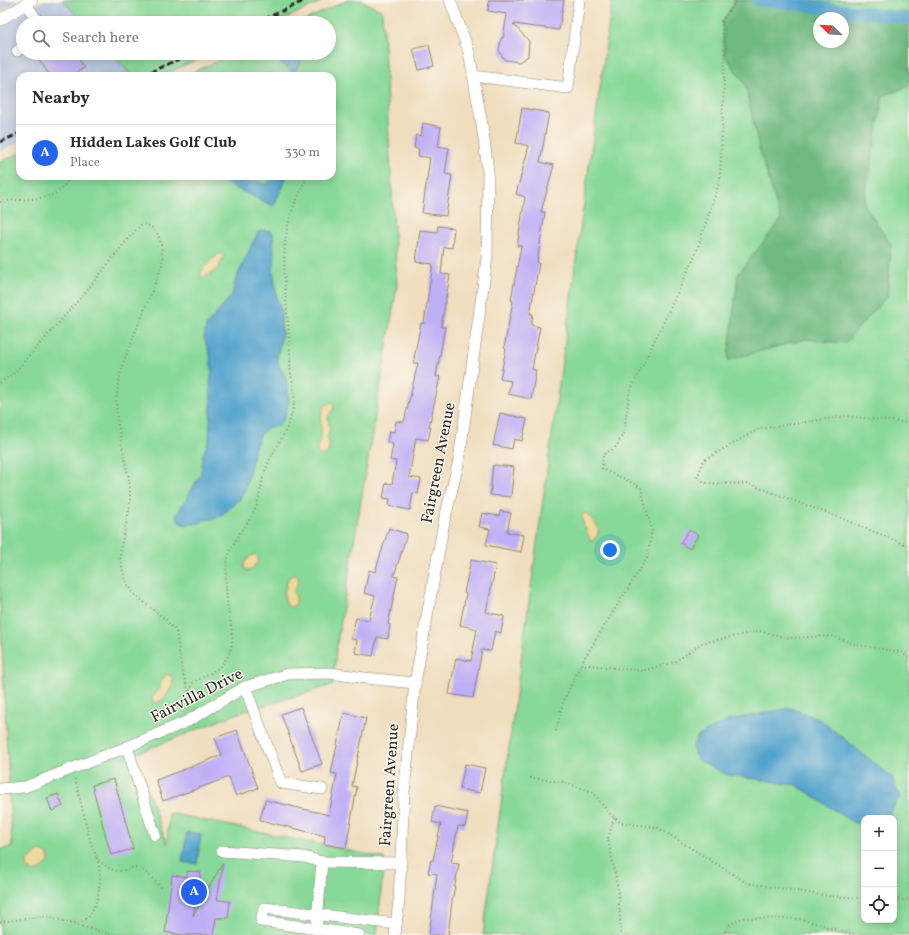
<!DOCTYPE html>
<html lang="en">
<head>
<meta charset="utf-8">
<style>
  body { margin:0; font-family:Vollkorn,serif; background:#f2f2f3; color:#2b2b33 }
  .controls { position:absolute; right:12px; bottom:12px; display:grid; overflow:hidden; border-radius:8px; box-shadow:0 2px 10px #0003 }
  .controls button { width:36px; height:36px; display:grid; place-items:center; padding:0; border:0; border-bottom:1px solid #e1e1e2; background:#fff; color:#2b2b33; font:20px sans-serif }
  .compass { position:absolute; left:813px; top:12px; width:36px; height:36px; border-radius:50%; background:#fff; box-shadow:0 2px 10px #0003; rotate:294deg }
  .you { position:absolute; left:610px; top:550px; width:14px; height:14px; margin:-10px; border:3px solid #fff; border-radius:50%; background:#1a73e8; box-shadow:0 0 0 6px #1a73e833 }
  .badge { display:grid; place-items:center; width:26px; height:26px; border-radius:50%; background:#2563eb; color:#fff; font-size:13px; font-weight:700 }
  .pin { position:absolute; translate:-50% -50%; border:2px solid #fff; box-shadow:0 1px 4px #0006 }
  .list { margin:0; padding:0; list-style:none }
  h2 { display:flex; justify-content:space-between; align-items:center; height:52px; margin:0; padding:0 16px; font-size:17px }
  h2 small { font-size:13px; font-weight:400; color:#7c7c81 }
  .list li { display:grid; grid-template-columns:26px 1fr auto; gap:12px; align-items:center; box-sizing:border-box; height:56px; padding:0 16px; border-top:1px solid #e1e1e2 }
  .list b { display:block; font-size:15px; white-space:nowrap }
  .list p { margin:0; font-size:13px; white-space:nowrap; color:#7c7c81 }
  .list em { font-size:13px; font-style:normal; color:#7c7c81 }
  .icon { flex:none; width:22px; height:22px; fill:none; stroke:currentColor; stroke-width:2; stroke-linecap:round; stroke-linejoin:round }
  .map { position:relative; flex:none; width:909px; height:935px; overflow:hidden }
  .search { position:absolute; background:#fff; box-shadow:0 2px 10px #0003; left:16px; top:16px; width:320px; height:44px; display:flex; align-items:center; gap:10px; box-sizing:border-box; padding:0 14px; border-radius:22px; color:#7c7c81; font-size:15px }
  .panel { position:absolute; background:#fff; box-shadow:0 2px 10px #0003; left:16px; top:72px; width:320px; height:108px; border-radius:12px }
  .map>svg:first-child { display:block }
  .industrial { fill:#b8c5de }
  .green { fill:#88d999; stroke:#5a8262; fill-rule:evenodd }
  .forest { fill:#6eb981; stroke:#4c7256; fill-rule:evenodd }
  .sand { fill:#eeda9e; stroke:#8c8264 }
  .water { fill:#53a3cd; stroke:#3f677c }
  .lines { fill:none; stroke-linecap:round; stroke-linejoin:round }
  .canal { stroke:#53a3cd; stroke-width:12 }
  .building { fill:#bfaff6 }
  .minor-casing { stroke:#8e8475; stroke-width:12 }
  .path { stroke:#8e8475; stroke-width:2; stroke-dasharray:1 3; stroke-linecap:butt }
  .minor { stroke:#fff; stroke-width:11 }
  .rail { stroke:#2b2b2b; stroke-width:3; stroke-dasharray:6 3; stroke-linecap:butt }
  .labels { text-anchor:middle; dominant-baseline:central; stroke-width:3; stroke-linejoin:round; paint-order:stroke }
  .street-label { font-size:16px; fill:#2b2b2b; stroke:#fbf7ec }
</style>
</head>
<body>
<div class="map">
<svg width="909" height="935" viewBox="0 0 909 935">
  <rect width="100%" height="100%" fill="#fbf7ec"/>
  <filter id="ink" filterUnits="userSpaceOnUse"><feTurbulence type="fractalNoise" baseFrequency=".025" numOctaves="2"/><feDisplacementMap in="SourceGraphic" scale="8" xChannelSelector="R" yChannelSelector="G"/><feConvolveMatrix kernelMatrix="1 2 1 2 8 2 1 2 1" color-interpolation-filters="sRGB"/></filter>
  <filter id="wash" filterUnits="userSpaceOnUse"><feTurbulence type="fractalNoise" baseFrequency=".012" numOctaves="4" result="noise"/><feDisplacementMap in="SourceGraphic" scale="16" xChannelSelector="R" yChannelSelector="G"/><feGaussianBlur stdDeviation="0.9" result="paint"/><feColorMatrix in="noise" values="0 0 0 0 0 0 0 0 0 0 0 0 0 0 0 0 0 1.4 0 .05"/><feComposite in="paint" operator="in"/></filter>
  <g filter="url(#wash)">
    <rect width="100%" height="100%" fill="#f0debf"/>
    <g class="industrial">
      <polygon points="0,0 20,0 0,12"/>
      <polygon points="44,0 63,0 84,23 23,23 23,53 111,53 132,76 20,76 20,142 0,151 0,27"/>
    </g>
    <g class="green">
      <polygon points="63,0 325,0 275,23 84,23"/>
      <polygon points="348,0 361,0 382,11 397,285 336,650 333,685 241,712 143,751 134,754 167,844 169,813 384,858 377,935 0,935 0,850 12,847 0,607 0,162 20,153 20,176 332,176 332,76 185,76 235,53 329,53 329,23 299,23"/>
      <path d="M 612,0 L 909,0 L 909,935 L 483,935 ZM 819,18 L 843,18 L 843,42 L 819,42 ZM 864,818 L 894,818 L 894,920 L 864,920 Z"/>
      <polygon points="111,53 211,53 161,76 132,76"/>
    </g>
    <path class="forest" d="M 735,0 L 758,0 L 909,18 L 909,86 L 883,96 L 864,204 L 891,245 L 887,296 L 845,343 L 805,339 L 728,360 L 738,274 L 781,220 L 759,148 L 745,84 L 725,55 L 722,21 L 734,4 ZM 819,18 L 843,18 L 843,42 L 819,42 Z"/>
    <g class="sand">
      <path d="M 221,253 L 224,256 C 221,266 212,276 202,277 L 200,274 C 201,270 217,254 221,253 Z"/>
      <path d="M 330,403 L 333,403 C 336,410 330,412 328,418 L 330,428 L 327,437 C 329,444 331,449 326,455 L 321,456 L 317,452 C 316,445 320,443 321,437 C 322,427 317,407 330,403 Z"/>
      <path d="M 585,513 L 588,515 L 599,528 L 597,536 L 593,541 L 590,540 C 588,535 581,520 582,516 Z"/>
      <path d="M 255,554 L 258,557 L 258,562 L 251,570 L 247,571 L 244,567 C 243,561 250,556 255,554 Z"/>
      <path d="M 293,575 L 297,575 L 299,581 L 294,590 C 294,596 299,600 294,606 L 290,607 L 286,604 L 284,594 L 288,578 Z"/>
      <path d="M 168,674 L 171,676 L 173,679 C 172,689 164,704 153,703 L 152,698 L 158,690 L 164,676 Z"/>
      <path d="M 39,851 L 44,852 L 48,855 L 49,862 L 39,871 L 33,872 C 28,869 26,866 27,861 Z"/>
    </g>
    <g class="water">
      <polygon points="275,53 306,53 296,70 292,71 276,60"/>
      <path d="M 274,176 L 287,176 L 274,205 L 271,205 L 229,185 L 219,181 C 225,178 231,182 238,182 C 242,182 245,178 250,179 C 255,180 261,183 266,185 Z"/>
      <polygon points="263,230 270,231 273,233 274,253 275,257 273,269 277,299 278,301 281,313 282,334 277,358 279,366 286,377 288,389 289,401 284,419 278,426 267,428 261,434 253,452 251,467 244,493 239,500 223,514 215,519 203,520 200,523 185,525 179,522 176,516 201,474 203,454 209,440 211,406 210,382 212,372 210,355 204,338 206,326 232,295 236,279 258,232"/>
      <polygon points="790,708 819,719 892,777 900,797 887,818 864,818 864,825 852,822 797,785 728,775 698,760 692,748 698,736 729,720"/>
      <polygon points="187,832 201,834 197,864 182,862"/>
    </g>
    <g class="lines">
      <polyline class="canal" points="758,0 909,18"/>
    </g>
    <g id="blocks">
      <g class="building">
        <polygon points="489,0 564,0 559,30 513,24 529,41 528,56 519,62 505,60 499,51 501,38 503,38 507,14 488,11"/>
        <polygon points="429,45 434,66 419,70 413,49"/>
        <polygon points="35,53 75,53 84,68 71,76 50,76"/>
        <polygon points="522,108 549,113 540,162 554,165 541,212 545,212 537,262 539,263 530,314 533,314 531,325 540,327 532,369 536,370 531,399 508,394 511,381 500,379 506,349 504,348 513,301 511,300 521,246 517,246 525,197 516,194 529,146 516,143"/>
        <polygon points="423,123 441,127 438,146 449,148 445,174 452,175 446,216 422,213 430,158 418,156 419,149 414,148 416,135 421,136"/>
        <polygon points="438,226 454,228 452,248 444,247 441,274 450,275 441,327 445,327 436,376 440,377 429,427 431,427 428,440 416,438 409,477 421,479 418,494 413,493 410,510 389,506 390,499 383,498 386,483 392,484 396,461 390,460 393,444 387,443 389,431 394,432 396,421 404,422 418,363 413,363 421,323 424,323 433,264 416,262 420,230 437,232"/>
        <polygon points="500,413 527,419 522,441 514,439 512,449 493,445"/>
        <polygon points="493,465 514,467 511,497 490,495"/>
        <polygon points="500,511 511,513 507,532 524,535 521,552 486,545 490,529 479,527 482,513 499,516"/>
        <polygon points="389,528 407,534 394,576 398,577 388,624 390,625 388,639 377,637 373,656 355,653 357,640 351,639 356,618 369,620 375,596 364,593 369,570 375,572"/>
        <polygon points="689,530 698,535 690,549 680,543"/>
        <polygon points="471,560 496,565 486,612 504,616 501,633 495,631 491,651 482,650 473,698 449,694 456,658 471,661 477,629 460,625 466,594 464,593"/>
        <polygon points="301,707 322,764 302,771 281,714"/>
        <polygon points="344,713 366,718 352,786 357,787 346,848 324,844 325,836 260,820 265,800 329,815 337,774 331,773"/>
        <polygon points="237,730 258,788 236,796 229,777 163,801 156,780 222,755 215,738"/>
        <polygon points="465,764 485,768 480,793 460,789"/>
        <polygon points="114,779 133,849 111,855 92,785"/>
        <polygon points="58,794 63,806 52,811 47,798"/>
        <polygon points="435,806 468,813 465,827 458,826 451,863 459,864 452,901 448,935 429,935 437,874 428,873 431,860 433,860 441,824 432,822"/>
        <polygon points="222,864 223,864 217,900 230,901 228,918 216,918 213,935 182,935 165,932 172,875 187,877 187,871 201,872 193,916"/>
      </g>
    </g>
  </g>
  <g filter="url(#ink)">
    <use href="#blocks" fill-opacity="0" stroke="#8e8475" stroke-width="1"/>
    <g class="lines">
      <g class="minor-casing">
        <g id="minor">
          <polyline points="26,4 39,23"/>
          <polyline points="0,20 32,0"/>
          <polyline points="17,51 23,47"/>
          <polyline points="473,76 568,88 579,0"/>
          <polyline points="245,687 281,783 322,789"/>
          <polyline points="127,747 155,835"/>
          <polyline points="0,789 25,787 127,747 188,721 245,687 288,674 330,673 365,678 415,683"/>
          <polyline points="222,851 304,857 322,862 317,921"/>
          <polyline points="322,862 401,863"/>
          <polyline points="359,935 261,921 264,908 396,924"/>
          <polyline points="395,935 399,900 404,793 415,683 444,522 459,460 487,258 488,171 482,125 469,52 450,0"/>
        </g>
      </g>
      <g class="path">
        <polyline points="243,76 269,74 288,76"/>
        <path d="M 0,202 C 24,197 59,205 69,176"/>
        <polyline points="909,277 909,280"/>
        <path d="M 0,383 L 14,373 L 85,293 L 131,235 L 142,224 C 162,226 163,251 162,266 L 123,363 L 118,384 L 116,403 L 118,425 L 129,480 L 130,491 L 130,506 L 122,542 L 120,557 L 125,580 L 133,593 L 167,621 L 176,632 L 182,671 L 192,702 L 187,708"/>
        <polyline points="909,423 847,416 759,429 704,460 697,478 707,483 749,484 838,517 909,546"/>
        <polyline points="581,664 642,671 675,662 702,643 760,631 789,638 831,636 858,645 900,652 909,657"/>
        <path d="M 190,691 L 193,683 C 203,676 215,673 223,663 C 238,645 231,628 228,608 C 226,592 224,570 229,554 C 234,539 246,526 254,512 C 260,500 260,487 264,474 C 272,449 292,429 294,402 C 295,389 291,378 290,366 C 290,357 290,348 289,339 C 287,299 279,260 289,221 C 293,205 301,191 307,176"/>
        <polyline points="556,731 563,702 585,657 647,558 652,531 641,488 629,481 602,469 603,455 616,447 624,432 629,394 695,256 720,180 725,55 722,21 734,4 735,0"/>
        <polyline points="530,778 564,782 593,792 609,813 621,823 657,827 747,883 828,896 864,898"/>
        <polyline points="75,779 91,844 97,858"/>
        <polyline points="614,818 608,839 618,889 621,935"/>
        <polyline points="894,899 909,900"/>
        <polyline points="0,922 46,916 113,935"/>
        <path d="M 70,922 C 73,922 77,923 80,922 C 100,915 103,875 97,858 C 105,865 113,874 124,870 C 128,869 132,867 136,868 C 148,871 155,882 163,889"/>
        <polyline points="723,935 729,925 742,918 801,919 854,935"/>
      </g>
      <use href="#minor" class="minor"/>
      <g class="rail">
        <polyline points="256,23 306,0"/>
        <polyline points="142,76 192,53"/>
        <polyline points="0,142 20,133"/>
      </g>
    </g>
  </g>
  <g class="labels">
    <g class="street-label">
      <text transform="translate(439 463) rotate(-79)">Fairgreen Avenue</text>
      <text transform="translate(197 696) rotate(-27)">Fairvilla Drive</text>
      <text transform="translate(390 785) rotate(-86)">Fairgreen Avenue</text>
    </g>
  </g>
</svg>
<div class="controls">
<button>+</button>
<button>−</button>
<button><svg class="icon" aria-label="locate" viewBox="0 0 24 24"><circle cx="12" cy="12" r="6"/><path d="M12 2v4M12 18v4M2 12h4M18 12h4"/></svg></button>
</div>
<svg class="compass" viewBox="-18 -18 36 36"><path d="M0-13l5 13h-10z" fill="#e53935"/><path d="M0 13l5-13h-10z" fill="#7c7c81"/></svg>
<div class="you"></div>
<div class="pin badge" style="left:194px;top:892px">A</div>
<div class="search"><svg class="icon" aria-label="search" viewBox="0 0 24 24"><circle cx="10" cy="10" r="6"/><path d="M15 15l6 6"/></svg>Search here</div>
<section class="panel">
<h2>Nearby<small></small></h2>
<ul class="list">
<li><span class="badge">A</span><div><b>Hidden Lakes Golf Club</b><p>Place</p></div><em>330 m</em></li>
</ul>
</section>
</div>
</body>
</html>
